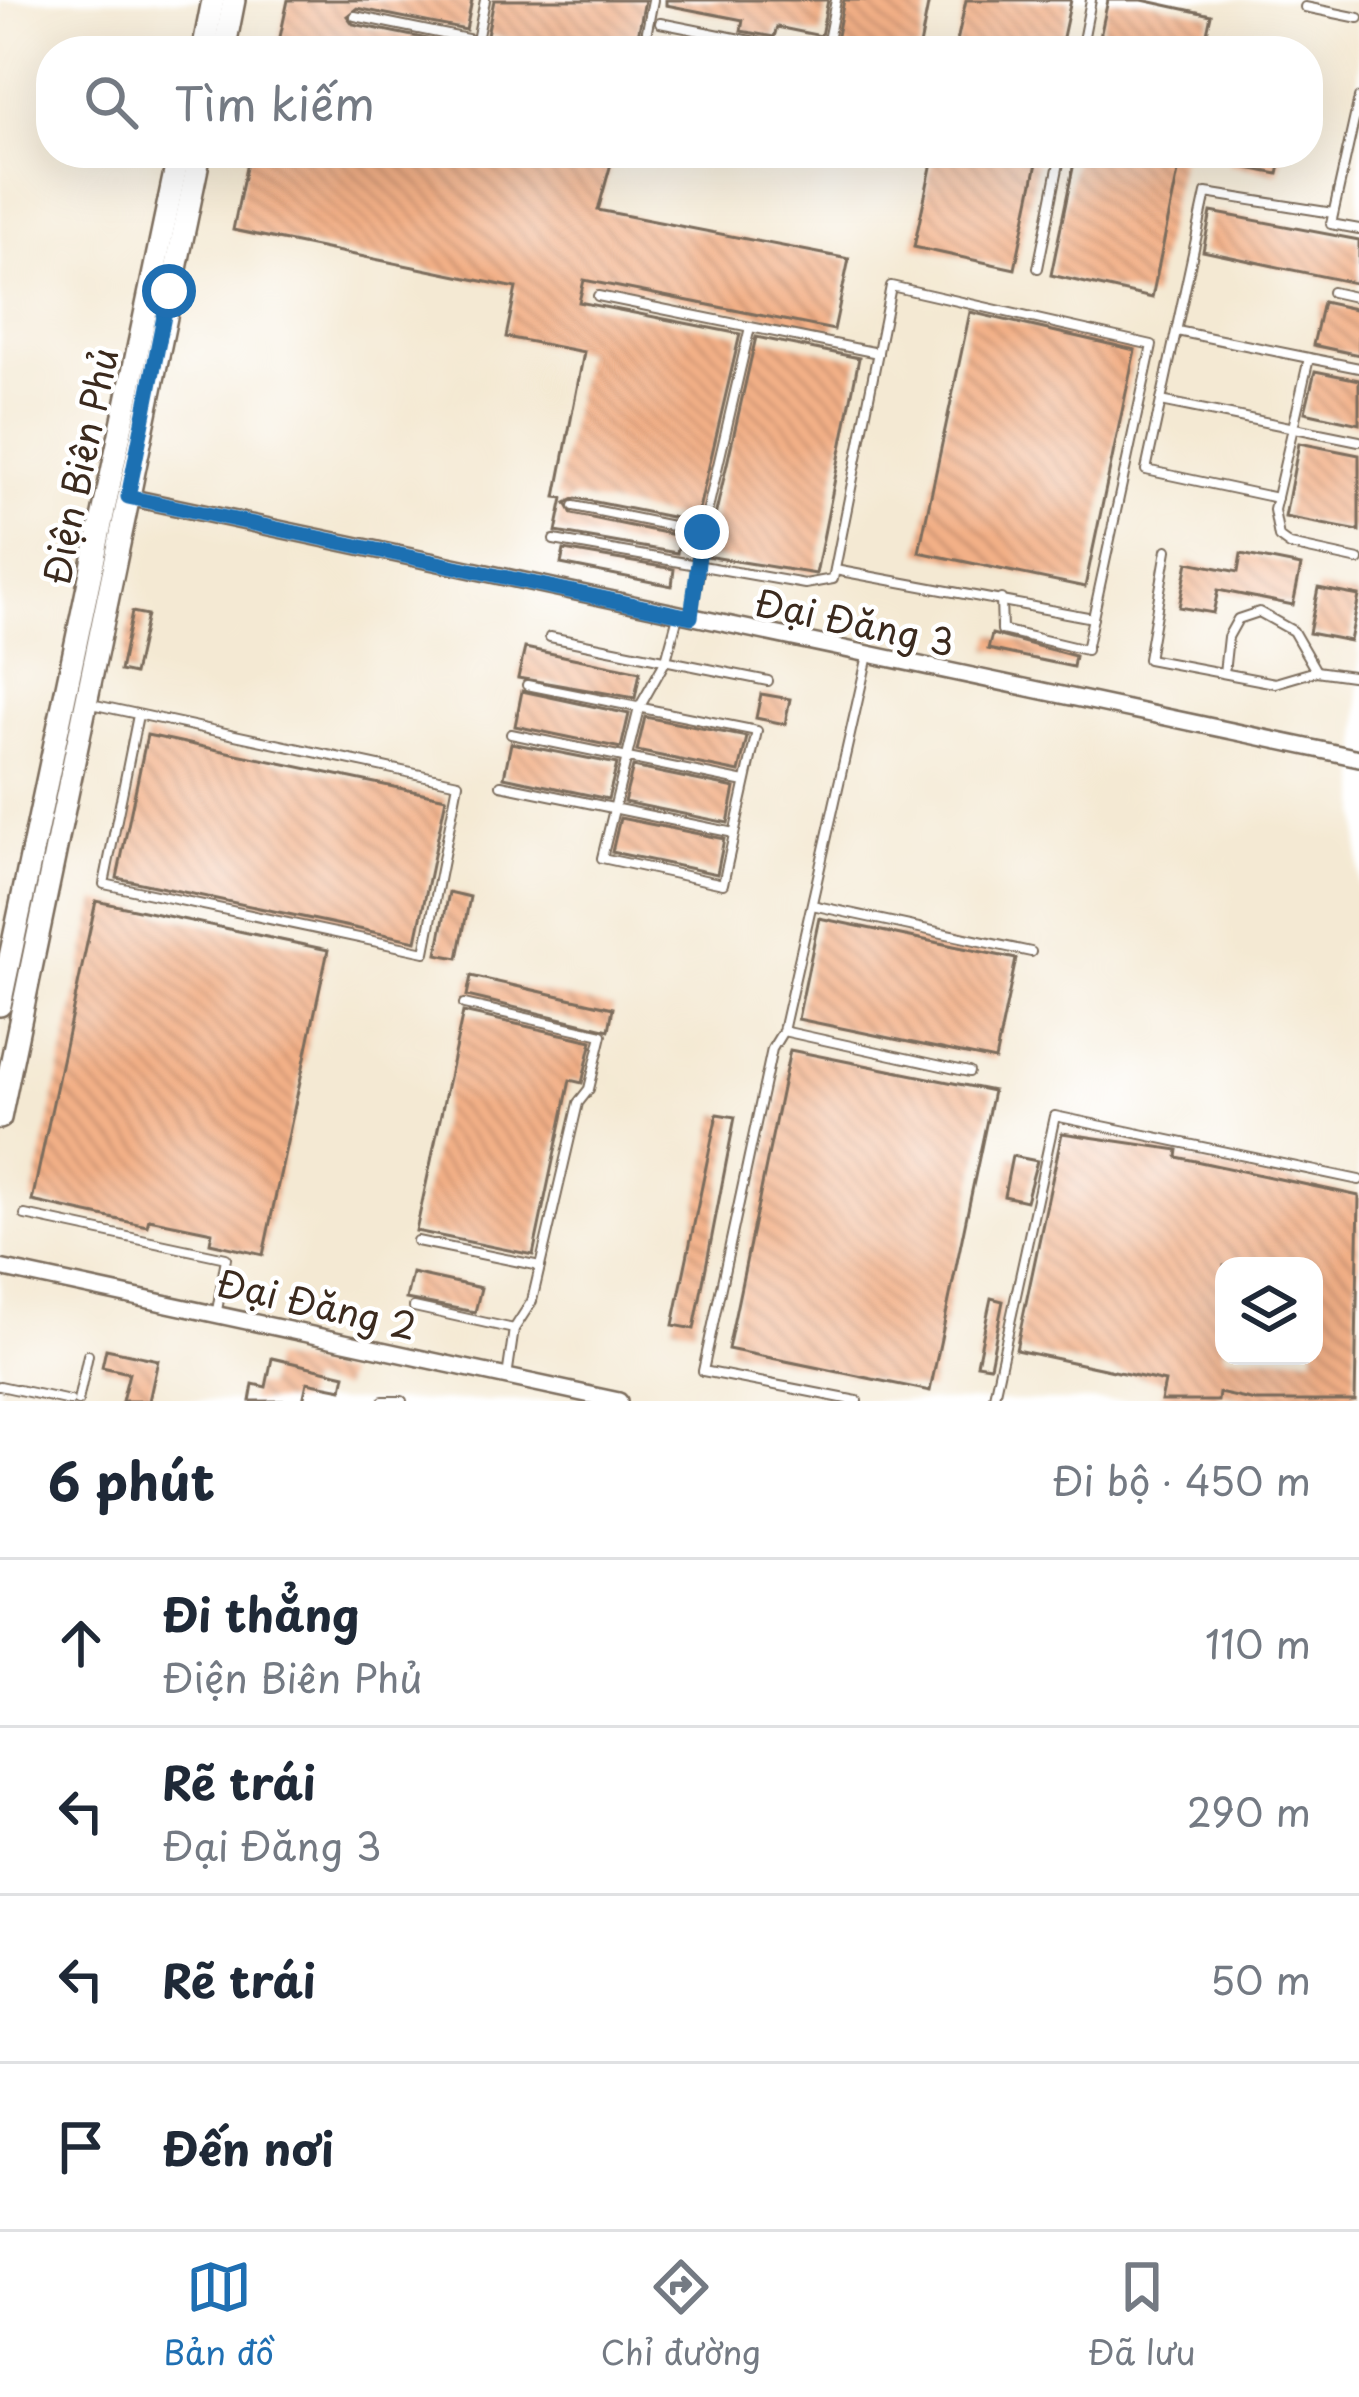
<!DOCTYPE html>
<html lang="vi">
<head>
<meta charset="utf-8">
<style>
  body { margin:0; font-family:"Playpen Sans",sans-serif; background:#f6f6f7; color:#1f2937 }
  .controls { position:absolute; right:36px; bottom:36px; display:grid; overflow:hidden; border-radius:24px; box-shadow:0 12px 48px #0002 }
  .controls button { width:108px; height:108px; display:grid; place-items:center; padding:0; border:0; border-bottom:3px solid #e0e1e3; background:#fff; color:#1f2937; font:60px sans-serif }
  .stop { position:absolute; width:36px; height:36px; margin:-27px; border:9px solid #1f6fb2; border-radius:50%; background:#fff }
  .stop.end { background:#1f6fb2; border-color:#fff; box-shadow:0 3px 12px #0008 }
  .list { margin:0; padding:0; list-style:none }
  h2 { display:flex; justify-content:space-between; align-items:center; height:156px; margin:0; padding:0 48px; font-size:51px }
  h2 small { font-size:39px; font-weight:400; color:#747a83 }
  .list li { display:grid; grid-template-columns:78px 1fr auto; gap:36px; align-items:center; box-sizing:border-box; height:168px; padding:0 48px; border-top:3px solid #e0e1e3 }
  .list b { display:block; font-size:45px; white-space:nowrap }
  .list p { margin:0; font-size:39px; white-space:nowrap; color:#747a83 }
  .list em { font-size:39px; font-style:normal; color:#747a83 }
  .icon { flex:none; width:66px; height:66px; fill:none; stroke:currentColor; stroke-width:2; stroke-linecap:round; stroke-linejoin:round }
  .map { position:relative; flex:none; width:1359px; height:1401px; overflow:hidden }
  .search { position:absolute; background:#fff; box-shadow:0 12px 48px #0002; left:36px; right:36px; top:36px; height:132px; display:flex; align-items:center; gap:30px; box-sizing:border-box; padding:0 42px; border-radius:48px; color:#747a83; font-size:45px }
  .sheet { height:828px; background:#fff }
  nav { display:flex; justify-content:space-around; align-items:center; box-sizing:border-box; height:168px; border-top:3px solid #e0e1e3; background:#fff; font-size:33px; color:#747a83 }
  nav a { display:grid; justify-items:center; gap:6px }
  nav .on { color:#1f6fb2 }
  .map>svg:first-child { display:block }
  .building { fill:url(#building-back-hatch); fill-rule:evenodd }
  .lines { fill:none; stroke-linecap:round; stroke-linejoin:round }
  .service-casing { stroke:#7c6d5d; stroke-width:12 }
  .minor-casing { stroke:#7c6d5d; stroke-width:20 }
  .secondary-casing { stroke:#7c6d5d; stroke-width:26 }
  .service { stroke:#fff; stroke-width:8 }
  .minor { stroke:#fff; stroke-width:15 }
  .secondary { stroke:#fff; stroke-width:21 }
  .route { stroke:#1f6fb2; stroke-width:15 }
  .labels { text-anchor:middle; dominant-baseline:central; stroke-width:9; stroke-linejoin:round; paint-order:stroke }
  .street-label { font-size:36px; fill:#3b2a1e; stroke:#fff }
</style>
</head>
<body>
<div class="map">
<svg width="1359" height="1401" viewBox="0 0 1359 1401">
  <defs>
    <pattern id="building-back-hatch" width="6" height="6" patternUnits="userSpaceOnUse" patternTransform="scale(3)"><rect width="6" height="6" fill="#f3b087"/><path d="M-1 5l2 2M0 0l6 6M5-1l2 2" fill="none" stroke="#c68f6e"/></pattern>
  </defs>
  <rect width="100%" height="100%" fill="#fff"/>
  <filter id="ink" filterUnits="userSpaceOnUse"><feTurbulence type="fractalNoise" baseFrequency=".00833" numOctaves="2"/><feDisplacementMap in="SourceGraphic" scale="24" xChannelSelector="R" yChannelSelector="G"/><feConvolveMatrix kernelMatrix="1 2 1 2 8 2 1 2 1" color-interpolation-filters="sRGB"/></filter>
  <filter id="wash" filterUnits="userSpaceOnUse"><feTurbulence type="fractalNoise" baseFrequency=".004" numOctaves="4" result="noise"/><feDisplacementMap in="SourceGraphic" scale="48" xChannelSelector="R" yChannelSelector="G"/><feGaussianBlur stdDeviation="2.7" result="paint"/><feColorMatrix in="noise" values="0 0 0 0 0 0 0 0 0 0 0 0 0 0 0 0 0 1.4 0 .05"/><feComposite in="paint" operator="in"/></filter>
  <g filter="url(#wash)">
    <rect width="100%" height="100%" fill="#f4e9d3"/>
    <g id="blocks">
      <g class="building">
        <polygon points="288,0 472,0 466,30 357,8 347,16 353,24 462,46 461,51 277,51"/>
        <polygon points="494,0 645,0 635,51 566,51 487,35"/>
        <polygon points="666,0 828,0 821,36 777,27 774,37 741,31 743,20 666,5"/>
        <polygon points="844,0 929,0 919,51 834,51"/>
        <polygon points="966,0 1071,0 1060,51 955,51"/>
        <polygon points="1108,0 1142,0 1211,15 1203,51 1097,51"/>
        <polygon points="249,153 418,153 448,159 449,153 614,153 598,210 849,259 834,330 584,280 579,302 740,334 696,522 576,498 566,503 572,514 680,536 677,553 556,532 563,498 556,497 584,352 506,337 516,288 233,230"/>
        <polygon points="934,153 1039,153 1015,269 914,247"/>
        <polygon points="1076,153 1182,153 1152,298 1051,275"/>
        <polygon points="1230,153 1283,153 1278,174 1228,164"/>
        <polygon points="1211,212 1359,240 1359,284 1203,251"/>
        <polygon points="1323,302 1359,310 1359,355 1313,345"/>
        <polygon points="970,312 1135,350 1085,587 919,552"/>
        <polygon points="756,337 859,358 816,574 706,556"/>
        <polygon points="1315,371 1359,380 1359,424 1305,412"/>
        <polygon points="1299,443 1359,455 1359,531 1285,517"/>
        <polygon points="564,550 674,569 672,586 561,564"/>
        <polygon points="1241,554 1301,566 1293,605 1218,590 1213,613 1179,607 1188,562 1238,572"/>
        <polygon points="1318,588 1359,596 1350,641 1309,633"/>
        <polygon points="132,612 147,615 134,674 120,671"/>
        <polygon points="992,634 1075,656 1073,667 988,649"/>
        <polygon points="525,648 640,672 635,698 518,678"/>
        <polygon points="522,691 629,714 621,748 515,726"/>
        <polygon points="761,694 790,699 785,724 756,718"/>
        <polygon points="645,717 747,737 739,772 637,751"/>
        <polygon points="147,735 446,798 416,941 117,878"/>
        <polygon points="511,743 617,764 608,799 504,777"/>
        <polygon points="633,767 735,788 728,823 624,802"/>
        <polygon points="620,818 724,839 717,874 612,852"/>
        <polygon points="449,892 470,897 458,958 437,954"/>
        <polygon points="96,901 328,950 263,1255 210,1243 212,1232 149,1219 147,1226 32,1201"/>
        <polygon points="819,918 1016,959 995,1060 798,1019"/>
        <polygon points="471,976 613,1008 609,1030 467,996"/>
        <polygon points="463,1012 592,1041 582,1083 570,1080 533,1255 416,1231"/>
        <polygon points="790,1050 993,1091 930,1391 728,1349"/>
        <polygon points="717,1114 735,1117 694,1329 673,1325"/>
        <path d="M 1062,1133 L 1178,1150 L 1177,1157 L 1359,1196 L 1355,1401 L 1255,1401 L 1219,1393 L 1218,1401 L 1161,1401 L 1165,1382 L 1016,1350 ZM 1224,1266 L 1314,1266 L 1314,1356 L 1224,1356 Z"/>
        <polygon points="1012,1156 1037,1161 1026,1201 1004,1196"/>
        <polygon points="412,1273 481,1288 475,1312 406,1299"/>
        <polygon points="991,1298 1003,1301 990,1366 977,1364"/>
        <polygon points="106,1349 158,1360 149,1401 122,1401 129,1373 102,1367"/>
        <polygon points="272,1358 345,1375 342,1389 307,1382 303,1401 250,1401 253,1384 266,1387"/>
      </g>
    </g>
  </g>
  <g filter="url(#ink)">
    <use href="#blocks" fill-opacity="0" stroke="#7c6d5d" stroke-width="3"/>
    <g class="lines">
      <g class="service-casing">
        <g id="service">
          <polyline points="1305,7 1359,18"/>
          <polyline points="355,16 526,51"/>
          <polyline points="660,23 801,51"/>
          <polyline points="475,51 485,0"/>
          <polyline points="643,51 653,0"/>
          <polyline points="826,51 836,0"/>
          <polyline points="1081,51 1091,0"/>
          <polyline points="1359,98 1331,224 1359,229"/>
          <polyline points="1038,268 1061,153"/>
          <polyline points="1332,292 1359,298"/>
          <polyline points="598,296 878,353"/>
          <polyline points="1177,331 1309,358"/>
          <polyline points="1359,368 1309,358 1274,510 1279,537 1290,545 1359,560"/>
          <polyline points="1161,401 1359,441"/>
          <polyline points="1277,498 1146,470 1206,193 1333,213"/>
          <polyline points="574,506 702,532"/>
          <polyline points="554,540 805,584 833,579 891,286 1152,345 1086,650 1002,630 1001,599"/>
          <polyline points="1167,550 1148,659 1275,683 1316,671 1359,677"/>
          <polyline points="695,565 750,327"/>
          <polyline points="835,570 1093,618"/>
          <polyline points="691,616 700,566"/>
          <polyline points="550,637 768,681"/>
          <polyline points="1224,673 1228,637 1238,619 1259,612 1293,631 1316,671"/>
          <polyline points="527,685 757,731 723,884 602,858 639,708 666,660 678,616"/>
          <polyline points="91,704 458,783 425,952 104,884 138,715"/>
          <polyline points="511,734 745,782"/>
          <polyline points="501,785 734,833"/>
          <polyline points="812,905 1031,952"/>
          <polyline points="464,1004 602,1035 589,1089 578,1103 532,1301 514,1329 507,1377"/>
          <polyline points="783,1031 969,1072"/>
          <polyline points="25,1215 226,1258 217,1311"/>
          <polyline points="417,1241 540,1266"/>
          <polyline points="414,1307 514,1329"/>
          <polyline points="0,1386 70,1401"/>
          <polyline points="78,1401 88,1355"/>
          <polyline points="383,1401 402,1401"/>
          <polyline points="857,1401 703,1371 772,1049 783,1031 868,655"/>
          <polyline points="993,1401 1055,1116 1359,1180"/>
        </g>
      </g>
      <g class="minor-casing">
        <g id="minor">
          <polyline points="128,497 1359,758"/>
          <polyline points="0,1268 619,1401"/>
        </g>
      </g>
      <g class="secondary-casing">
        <g id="secondary">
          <polyline points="203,51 213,0"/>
          <polyline points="224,51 234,0"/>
          <polyline points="0,1005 179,153"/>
          <polyline points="0,1118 200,153"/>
        </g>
      </g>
      <use href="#service" class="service"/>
      <use href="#minor" class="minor"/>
      <use href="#secondary" class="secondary"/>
    </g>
  </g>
  <g class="lines" filter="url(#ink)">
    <polyline class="route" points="169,291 128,497 691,617 702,532"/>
  </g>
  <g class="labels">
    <g class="street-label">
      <text transform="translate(79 466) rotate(-78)">Điện Biên Phủ</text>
      <text transform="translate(855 621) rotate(12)">Đại Đăng 3</text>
      <text transform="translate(317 1303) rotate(13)">Đại Đăng 2</text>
    </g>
  </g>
</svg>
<div class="controls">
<button><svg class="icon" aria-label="layers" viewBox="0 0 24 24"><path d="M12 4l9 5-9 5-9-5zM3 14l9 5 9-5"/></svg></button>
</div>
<div class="stop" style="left:169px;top:291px"></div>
<div class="stop end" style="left:702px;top:532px"></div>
<div class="search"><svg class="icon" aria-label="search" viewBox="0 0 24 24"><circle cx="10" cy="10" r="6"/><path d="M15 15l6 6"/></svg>Tìm kiếm</div>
</div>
<section class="sheet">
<h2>6 phút<small>Đi bộ · 450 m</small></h2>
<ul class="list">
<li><svg class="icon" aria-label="ahead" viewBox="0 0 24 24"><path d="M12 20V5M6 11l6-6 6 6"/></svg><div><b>Đi thẳng</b><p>Điện Biên Phủ</p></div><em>110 m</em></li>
<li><svg class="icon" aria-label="left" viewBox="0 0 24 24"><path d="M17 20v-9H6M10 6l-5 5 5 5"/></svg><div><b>Rẽ trái</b><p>Đại Đăng 3</p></div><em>290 m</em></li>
<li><svg class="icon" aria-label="left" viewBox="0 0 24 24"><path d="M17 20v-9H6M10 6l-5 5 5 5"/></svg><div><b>Rẽ trái</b></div><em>50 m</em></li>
<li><svg class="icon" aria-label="arrive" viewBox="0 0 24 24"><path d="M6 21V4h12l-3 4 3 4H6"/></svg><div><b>Đến nơi</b></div></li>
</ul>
</section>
<nav>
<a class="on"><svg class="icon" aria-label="map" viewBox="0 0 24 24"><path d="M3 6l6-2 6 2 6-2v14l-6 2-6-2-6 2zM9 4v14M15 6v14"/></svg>Bản đồ</a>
<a><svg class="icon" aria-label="directions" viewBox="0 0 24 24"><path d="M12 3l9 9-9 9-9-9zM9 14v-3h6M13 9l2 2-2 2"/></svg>Chỉ đường</a>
<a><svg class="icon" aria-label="saved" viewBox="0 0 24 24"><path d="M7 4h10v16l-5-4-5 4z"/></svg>Đã lưu</a>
</nav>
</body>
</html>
